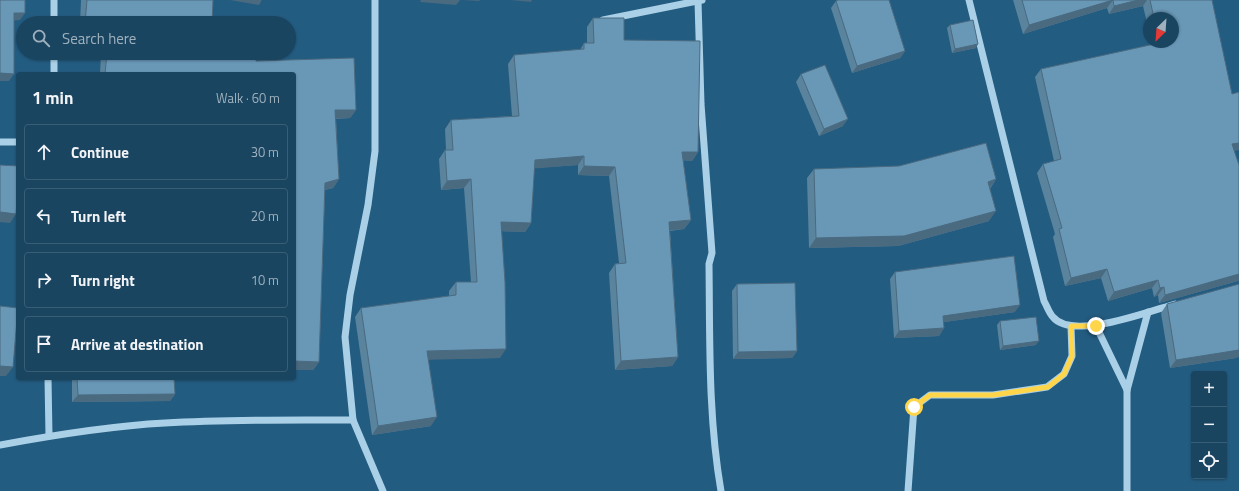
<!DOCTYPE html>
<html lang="en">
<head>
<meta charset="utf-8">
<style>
  body { margin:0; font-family:"Titillium Web",sans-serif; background:#234c67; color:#f1f3f6 }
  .controls { position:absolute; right:12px; bottom:12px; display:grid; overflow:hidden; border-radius:4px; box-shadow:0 1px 3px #0004 }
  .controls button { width:36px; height:36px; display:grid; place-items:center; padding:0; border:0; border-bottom:1px solid #385d76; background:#1a4561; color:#f1f3f6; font:20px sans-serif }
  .compass { position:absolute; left:1143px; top:12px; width:36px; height:36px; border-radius:50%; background:#1a4561; box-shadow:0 1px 3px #0004; rotate:205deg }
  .stop { position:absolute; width:12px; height:12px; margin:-9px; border:3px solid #ffd54a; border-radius:50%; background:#fff }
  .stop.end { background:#ffd54a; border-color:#fff; box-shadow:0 1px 4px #0008 }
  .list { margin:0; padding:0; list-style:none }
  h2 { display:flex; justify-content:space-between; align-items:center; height:52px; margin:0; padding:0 16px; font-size:17px }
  h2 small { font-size:13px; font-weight:400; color:#9fb1bd }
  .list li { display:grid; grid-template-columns:26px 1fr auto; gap:12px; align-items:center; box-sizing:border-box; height:56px; margin:0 8px 8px; padding:0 8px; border:1px solid #385d76; border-radius:4px }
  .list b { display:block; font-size:15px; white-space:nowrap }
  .list em { font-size:13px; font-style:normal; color:#9fb1bd }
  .icon { flex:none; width:22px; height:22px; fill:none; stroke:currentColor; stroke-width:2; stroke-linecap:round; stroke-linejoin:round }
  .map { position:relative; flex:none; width:1239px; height:491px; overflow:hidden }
  .search { position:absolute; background:#1a4561; box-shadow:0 1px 3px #0004; left:16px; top:16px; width:280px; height:44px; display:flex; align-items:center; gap:10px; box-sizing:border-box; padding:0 14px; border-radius:22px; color:#9fb1bd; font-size:15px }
  .panel { position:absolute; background:#1a4561; box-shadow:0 1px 3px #0004; left:16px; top:72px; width:280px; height:308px; border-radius:4px }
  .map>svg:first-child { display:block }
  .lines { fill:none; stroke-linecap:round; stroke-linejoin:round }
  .minor { stroke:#aad0e7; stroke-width:7 }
  .wall { fill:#5a839d }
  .shaded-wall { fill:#4a6a80 }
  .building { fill:#6998b7; stroke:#4a6a80 }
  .route { stroke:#ffd54a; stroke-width:5 }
</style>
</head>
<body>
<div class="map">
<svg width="1239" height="491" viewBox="0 0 1239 491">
  <rect width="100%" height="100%" fill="#235c81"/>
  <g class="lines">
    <g class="minor">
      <polyline points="54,0 54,23"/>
      <polyline points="375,0 375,151 368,205 350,295 345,337 353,420 383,491"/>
      <path d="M 969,0 L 1044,301 C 1047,306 1049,313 1053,317 C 1072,341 1150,311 1175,304"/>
      <path d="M 698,1 L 701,104 L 712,253 L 709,264 C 710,340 708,416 721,491"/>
      <polyline points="603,20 702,0"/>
      <polyline points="54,53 54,74"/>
      <polyline points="0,142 18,142"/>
      <polyline points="1096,326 1127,390"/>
      <polyline points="48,378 49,436"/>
      <path d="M 0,445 C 54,435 110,426 165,423 C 228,419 290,420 353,420"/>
      <polyline points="908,491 914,407 930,395 993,395 1047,387 1064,374 1072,356 1071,326"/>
      <polyline points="1127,491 1127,390 1148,312"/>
    </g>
  </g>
  <g class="wall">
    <polygon points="81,0 213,0 212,23 80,23"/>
    <polygon points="1013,0 1212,0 1234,151 1238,281 1159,303 1158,295 1154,297 1152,288 1108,301 1101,278 1065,286 1053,237 1055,234 1037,173 1043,164 1054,161 1035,77 1041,69 1152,45 1151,42 1173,42 1173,18 1149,18 1149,31 1143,6 1109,14 1107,8 1023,34"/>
    <polygon points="836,1 905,51 900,58 852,73 831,8"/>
    <polygon points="593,18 624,40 698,152 692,161 683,160 691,220 684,229 670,231 678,357 672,366 615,370 609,273 615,264 619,263 609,176 578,175 578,165 534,168 531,223 525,232 501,231 500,358 428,359 431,426 372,435 355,317 361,308 449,296 449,291 456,282 471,282 464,188 441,190 439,159 445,150 446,150 445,129 451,120 512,116 508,64 514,55 580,50 584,43 587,43 587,27"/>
    <polygon points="950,25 976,48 952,53 947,28"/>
    <polygon points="101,53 234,53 256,54 256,61 354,58 356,110 350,118 336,119 339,179 333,188 325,190 319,362 313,370 294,370 294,74 100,74"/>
    <polygon points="801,74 843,126 819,136 796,82"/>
    <polygon points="814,169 996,179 990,189 989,221 898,246 809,248 807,178"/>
    <polygon points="895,272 1015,312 944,322 944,328 939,336 894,338 890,279"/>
    <polygon points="737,284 797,351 792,358 733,359 732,291"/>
    <polygon points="1167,304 1236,358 1170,368 1161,313"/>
    <polygon points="1000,321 1036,345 1000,350 997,325"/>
    <polygon points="72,378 174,378 175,394 170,401 72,402"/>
  </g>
  <g class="shaded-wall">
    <polygon points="230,0 262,0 259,5"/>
    <polygon points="421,0 460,0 456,5 420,2"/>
    <polygon points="462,0 480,0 479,1"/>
    <polygon points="511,0 532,0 531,2"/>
    <polygon points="1113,0 1107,8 1023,34 1029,25"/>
    <polygon points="1138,0 1147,0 1143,6 1109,14 1114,6"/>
    <polygon points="14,13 25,13 20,20 9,21"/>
    <polygon points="978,44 976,48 952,53 955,49"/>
    <polygon points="905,51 900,58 852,73 857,66"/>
    <polygon points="0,73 14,74 9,81 0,81"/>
    <polygon points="335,110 356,110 350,118 330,119"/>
    <polygon points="848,119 843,126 819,136 824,129"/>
    <polygon points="1239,143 1239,150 1226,153 1232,144"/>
    <polygon points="682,152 698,152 692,161 676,160"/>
    <polygon points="584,156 578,165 528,169 535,160"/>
    <polygon points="584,166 615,167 609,176 578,175"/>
    <polygon points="339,179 333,188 319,191 325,183"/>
    <polygon points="471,179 464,188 441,190 447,181"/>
    <polygon points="996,179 989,189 988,182"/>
    <polygon points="996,211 989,221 898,246 809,248 816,238"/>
    <polygon points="0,212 16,214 10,223 0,222"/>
    <polygon points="691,220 684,229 663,231 669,222"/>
    <polygon points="501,222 531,223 525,232 494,231"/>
    <polygon points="1107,269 1101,278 1065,286 1071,278"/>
    <polygon points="1239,274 1239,281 1238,281 1159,303 1165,295"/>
    <polygon points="1158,280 1152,288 1108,301 1114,292"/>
    <polygon points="1164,287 1158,295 1154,297 1160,288"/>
    <polygon points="1020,305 1015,312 938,323 943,316"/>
    <polygon points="944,328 939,336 894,338 899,331"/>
    <polygon points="1039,341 1036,345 1000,350 1003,346"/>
    <polygon points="506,349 500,358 421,360 427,351"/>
    <polygon points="1239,350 1239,357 1236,358 1170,368 1176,360"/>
    <polygon points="797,351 792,358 733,359 738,352"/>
    <polygon points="678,357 672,366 615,370 621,361"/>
    <polygon points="294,361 319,362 313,370 294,370"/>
    <polygon points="0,366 13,367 6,376 0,376"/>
    <polygon points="175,394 170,401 72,402 78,395"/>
    <polygon points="437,417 431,426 372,435 378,426"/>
  </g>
  <g class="building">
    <polygon points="0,0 25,0 25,13 14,13 14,74 0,73"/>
    <polygon points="87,0 213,0 212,23 85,23"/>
    <polygon points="838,0 889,0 905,51 857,66 836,1"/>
    <polygon points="1022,0 1113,0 1029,25"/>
    <polygon points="1113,0 1138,0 1114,6"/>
    <polygon points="1150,0 1212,0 1232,94 1239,92 1239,143 1232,144 1239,165 1239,274 1165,295 1164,287 1160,288 1158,280 1114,292 1107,269 1071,278 1059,229 1062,228 1043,164 1061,159 1041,69 1159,43 1159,42 1173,42 1173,18 1154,18"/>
    <polygon points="593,18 624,18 624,40 700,41 698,152 682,152 691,220 669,222 678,357 621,361 615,264 626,263 615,167 584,166 584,156 535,160 531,223 501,222 505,282 506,349 427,351 437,417 378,426 361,308 456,295 456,282 477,282 471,179 447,181 445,150 453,150 451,120 519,116 514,55 584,49 584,43 594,43"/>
    <polygon points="973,20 978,44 955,49 950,25"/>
    <polygon points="107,53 234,53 256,54 256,61 354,58 356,110 335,110 339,179 325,183 319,362 294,361 294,74 105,74"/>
    <polygon points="825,65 848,119 824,129 801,74"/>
    <polygon points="986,143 996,179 988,182 996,211 904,236 816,238 814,169 899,166"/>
    <polygon points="0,165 18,166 18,188 16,214 0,212"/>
    <polygon points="1014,256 1020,305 943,316 944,328 899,331 895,272"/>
    <polygon points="795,283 797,351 738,352 737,284"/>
    <polygon points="1239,284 1239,350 1176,360 1167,304"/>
    <polygon points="0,306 18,308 13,367 0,366"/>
    <polygon points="1036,317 1039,341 1003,346 1000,321"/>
    <polygon points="77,378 174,378 175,394 78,395"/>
  </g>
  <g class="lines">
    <polyline class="route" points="914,407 930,395 993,395 1048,387 1064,374 1072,356 1071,326 1096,326"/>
  </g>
</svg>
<div class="controls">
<button>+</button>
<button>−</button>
<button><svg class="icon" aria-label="locate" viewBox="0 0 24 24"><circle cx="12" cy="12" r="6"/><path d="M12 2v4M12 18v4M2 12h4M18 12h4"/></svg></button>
</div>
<svg class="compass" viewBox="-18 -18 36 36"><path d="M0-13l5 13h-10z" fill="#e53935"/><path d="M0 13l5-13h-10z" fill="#9fb1bd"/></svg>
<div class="stop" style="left:914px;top:407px"></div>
<div class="stop end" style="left:1096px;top:326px"></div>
<div class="search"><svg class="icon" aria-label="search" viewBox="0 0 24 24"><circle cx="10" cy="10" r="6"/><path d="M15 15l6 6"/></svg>Search here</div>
<section class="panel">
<h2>1 min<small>Walk · 60 m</small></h2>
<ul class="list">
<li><svg class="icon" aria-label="ahead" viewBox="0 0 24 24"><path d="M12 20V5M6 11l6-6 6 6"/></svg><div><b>Continue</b></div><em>30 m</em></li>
<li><svg class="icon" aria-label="left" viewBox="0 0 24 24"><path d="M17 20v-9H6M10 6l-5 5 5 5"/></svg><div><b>Turn left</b></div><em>20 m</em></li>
<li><svg class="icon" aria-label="right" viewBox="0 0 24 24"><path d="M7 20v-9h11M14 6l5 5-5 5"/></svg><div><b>Turn right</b></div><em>10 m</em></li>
<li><svg class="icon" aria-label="arrive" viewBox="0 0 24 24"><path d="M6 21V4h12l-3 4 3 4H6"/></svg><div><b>Arrive at destination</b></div></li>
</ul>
</section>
</div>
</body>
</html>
